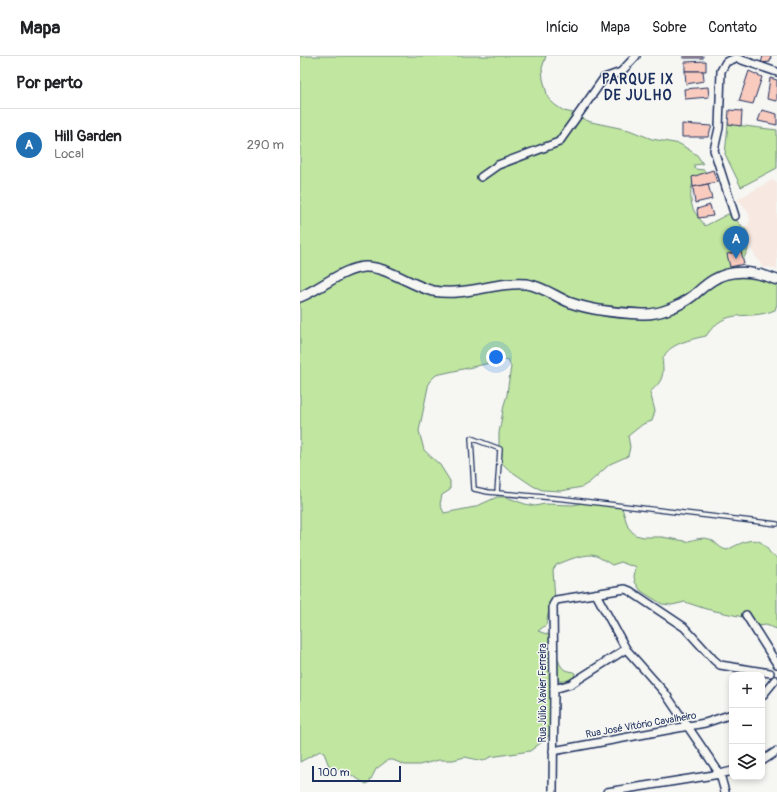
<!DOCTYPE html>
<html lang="pt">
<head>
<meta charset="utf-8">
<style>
  body { margin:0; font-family:Pangolin,sans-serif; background:#f6f6f6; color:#202124 }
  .controls { position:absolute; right:12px; bottom:12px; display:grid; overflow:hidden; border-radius:8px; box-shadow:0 2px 6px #0003 }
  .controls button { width:36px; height:36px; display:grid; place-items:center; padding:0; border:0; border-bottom:1px solid #e0e0e0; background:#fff; color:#202124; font:20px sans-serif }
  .scale { position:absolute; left:12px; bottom:10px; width:89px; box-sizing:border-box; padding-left:4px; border:2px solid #1b2f5e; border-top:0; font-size:11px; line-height:14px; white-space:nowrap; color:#1b2f5e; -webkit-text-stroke:3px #f6f6f2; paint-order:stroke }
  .you { position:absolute; left:196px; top:301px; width:14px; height:14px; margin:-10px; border:3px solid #fff; border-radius:50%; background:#1a73e8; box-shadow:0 0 0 6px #1a73e833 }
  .badge { display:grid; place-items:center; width:26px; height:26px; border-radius:50%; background:#1f6fb2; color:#fff; font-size:13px; font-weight:700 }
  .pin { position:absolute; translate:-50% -33px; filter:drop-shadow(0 1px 2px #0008) }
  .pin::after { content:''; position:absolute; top:21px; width:14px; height:12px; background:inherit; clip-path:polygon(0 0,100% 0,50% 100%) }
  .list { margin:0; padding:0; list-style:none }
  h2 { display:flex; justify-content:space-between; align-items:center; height:52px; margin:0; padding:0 16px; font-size:17px }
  h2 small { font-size:13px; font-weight:400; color:#757577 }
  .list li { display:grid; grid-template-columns:26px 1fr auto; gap:12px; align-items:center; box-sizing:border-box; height:72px; padding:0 16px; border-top:1px solid #e0e0e0 }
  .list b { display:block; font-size:15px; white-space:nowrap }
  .list p { margin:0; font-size:13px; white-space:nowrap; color:#757577 }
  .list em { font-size:13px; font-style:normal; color:#757577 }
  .icon { flex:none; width:22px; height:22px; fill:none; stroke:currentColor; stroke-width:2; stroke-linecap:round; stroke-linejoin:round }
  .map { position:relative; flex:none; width:477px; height:736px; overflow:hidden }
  header { display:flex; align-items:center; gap:24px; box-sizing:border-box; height:56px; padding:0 20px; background:#fff; border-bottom:1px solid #e0e0e0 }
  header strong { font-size:19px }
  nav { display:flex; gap:22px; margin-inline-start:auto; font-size:14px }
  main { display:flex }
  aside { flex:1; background:#fff }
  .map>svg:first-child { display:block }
  .built { fill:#f7e9e2 }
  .green { fill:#c1e6a0; stroke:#6e8a7f }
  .building { fill:#f9cabe; stroke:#1b2f5e }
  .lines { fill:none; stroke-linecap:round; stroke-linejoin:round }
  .lane-casing { stroke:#1b2f5e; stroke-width:6 }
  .street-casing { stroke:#1b2f5e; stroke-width:10 }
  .secondary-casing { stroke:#1b2f5e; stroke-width:12 }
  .lane { stroke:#f6f6f2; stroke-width:3.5 }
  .street { stroke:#f6f6f2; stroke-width:7 }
  .secondary { stroke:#f6f6f2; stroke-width:9 }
  .labels { text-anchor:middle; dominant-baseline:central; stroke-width:3; stroke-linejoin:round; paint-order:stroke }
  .street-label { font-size:10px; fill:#1b2f5e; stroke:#f6f6f2 }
  .district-label { font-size:14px; font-weight:bold; letter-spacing:1px; fill:#1b2f5e; stroke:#f6f6f2 }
</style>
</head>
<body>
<header>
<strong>Mapa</strong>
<nav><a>Início</a><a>Mapa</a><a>Sobre</a><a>Contato</a></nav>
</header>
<main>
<aside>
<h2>Por perto<small></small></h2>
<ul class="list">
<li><span class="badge">A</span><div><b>Hill Garden</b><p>Local</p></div><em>290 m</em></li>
</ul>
</aside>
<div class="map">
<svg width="477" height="736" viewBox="0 0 477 736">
  <rect width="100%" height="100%" fill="#f6f6f2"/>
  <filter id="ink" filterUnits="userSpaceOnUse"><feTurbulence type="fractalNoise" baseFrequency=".025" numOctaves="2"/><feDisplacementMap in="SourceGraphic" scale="8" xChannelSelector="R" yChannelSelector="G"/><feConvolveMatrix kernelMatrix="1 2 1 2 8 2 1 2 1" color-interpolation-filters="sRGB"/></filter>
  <g filter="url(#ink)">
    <polygon class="built" points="472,124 477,126 477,214 469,211 463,212 439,174 447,170 450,165 449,158 438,143"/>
    <g class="green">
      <path d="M 0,0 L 246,0 L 242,12 L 243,23 L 248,42 L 255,49 L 264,55 L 273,57 L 281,62 L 291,66 L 329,74 L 352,83 L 380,88 L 397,99 L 403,108 L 394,109 L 395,113 L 404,114 L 406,117 C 402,119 398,121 395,124 C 389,130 390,148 394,155 C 397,160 402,165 405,170 L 428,158 L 432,160 L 447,175 L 448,193 L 444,202 L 437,210 L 415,221 L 405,234 L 425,223 L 441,220 L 457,219 L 477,227 L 477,248 L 475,254 C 446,266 427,249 406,280 C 392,283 367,288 363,303 C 362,306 363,310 363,313 C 363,324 358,329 350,336 L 355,355 L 352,365 L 343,368 L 328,380 L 330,391 L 328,400 L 310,408 L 290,426 L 282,431 L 261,435 L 242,434 L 233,430 L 208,413 L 201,406 L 199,395 L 199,377 L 204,349 L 207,339 L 208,330 L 211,311 L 208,303 L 136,319 L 129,326 L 119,375 L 124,394 L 140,409 L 150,425 L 150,434 L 142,439 L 140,448 L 144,457 L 175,451 L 197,441 L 206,441 L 225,448 L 235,450 L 245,448 L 273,449 L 293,445 L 312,449 L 322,452 L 328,471 L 335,479 L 344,481 L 362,481 L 385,485 L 385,486 C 394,484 405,479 413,485 C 419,489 419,492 427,494 C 437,489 455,478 464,489 C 470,495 469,498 477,502 L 477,573 L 466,569 L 458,570 L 443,561 L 406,553 L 385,546 L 372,549 L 362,548 L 341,535 L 335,526 L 334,520 L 336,511 L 335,510 L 328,509 L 321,506 L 312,509 C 307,506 301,502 296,500 C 285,496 266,505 256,509 L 253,514 L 255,544 L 248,558 L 246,569 L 238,575 L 252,580 C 256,589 256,609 265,614 C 268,615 272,615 275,617 L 274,621 L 268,625 L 254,625 L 254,641 L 258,650 L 255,664 L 252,674 L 246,683 L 230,695 L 190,701 L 183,705 L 165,701 L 153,704 L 139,704 L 119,709 L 105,709 L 93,704 L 88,704 L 76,713 L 69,727 L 66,728 L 48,717 L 29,710 L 24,697 L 20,695 L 0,706 Z"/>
      <polygon points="428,68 477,74 477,112 441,131 425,98"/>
    </g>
    <g class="building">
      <rect x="383" y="0" width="20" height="2"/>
      <polygon points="463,0 471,0 470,6 461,7"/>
      <polygon points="406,5 406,15 385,15 385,6"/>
      <polygon points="385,15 403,15 404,25 386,28"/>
      <polygon points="449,15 462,21 453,48 439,45"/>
      <polygon points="470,22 477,24 477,45 467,43"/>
      <polygon points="408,31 409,41 385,43 384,33"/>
      <polygon points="429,54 442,55 441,70 428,68"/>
      <polygon points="462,54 477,58 477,69 458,65"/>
      <polygon points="382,68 412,70 408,81 382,81"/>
      <polygon points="413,114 417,126 393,131 392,121"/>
      <polygon points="408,128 412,143 395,147 393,131"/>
      <polygon points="410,149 413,160 398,162 397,153"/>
      <polygon points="441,195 444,208 430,211 427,198"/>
    </g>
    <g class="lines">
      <g class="lane-casing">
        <polyline id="lane" points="197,437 200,393 171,382 174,433 188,436 265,443 477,468"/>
      </g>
      <g class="street-casing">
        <g id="street">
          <polyline points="181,121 198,109 259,86 304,22 321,16 336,0"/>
          <polyline points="435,160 414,94 419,72 421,15 426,6 436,2 477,16"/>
          <polyline points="296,538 326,593 365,637 420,718 425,736"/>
          <polyline points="446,559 477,608"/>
          <polyline points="254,633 271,628 326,593"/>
          <polyline points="462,640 475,624"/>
          <polyline points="253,695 405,667 432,658"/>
          <polyline points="462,705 477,695"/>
          <polyline points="253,736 254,633 253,549 256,544 325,533 330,535 384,571 414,604 420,609 470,617"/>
          <polyline points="307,736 420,718 432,715"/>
        </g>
      </g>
      <g class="secondary-casing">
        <path id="secondary" d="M 0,241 C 21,233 43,212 65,211 C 86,210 112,230 133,235 C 166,241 196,225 226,228 C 242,230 256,241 271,247 C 294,255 317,257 342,258 C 359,259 380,250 394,239 C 400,234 406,228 413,224 C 433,212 457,216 477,224"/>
      </g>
      <use href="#lane" class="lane"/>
      <use href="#street" class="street"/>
      <use href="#secondary" class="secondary"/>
    </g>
  </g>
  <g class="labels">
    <g class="street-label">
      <text transform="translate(243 637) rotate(-90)">Rua Júlio Xavier Ferreira</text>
      <text transform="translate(341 669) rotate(-10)">Rua José Vitório Cavalheiro</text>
    </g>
    <g class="district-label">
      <text x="338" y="23">PARQUE IX<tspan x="338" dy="16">DE JULHO</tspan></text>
    </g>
  </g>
</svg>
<div class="controls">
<button>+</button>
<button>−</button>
<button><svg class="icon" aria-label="layers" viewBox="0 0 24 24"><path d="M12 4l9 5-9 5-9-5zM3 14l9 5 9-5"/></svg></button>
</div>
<div class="scale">100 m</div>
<div class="you"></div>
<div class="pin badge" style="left:436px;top:203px">A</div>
</div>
</main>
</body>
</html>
